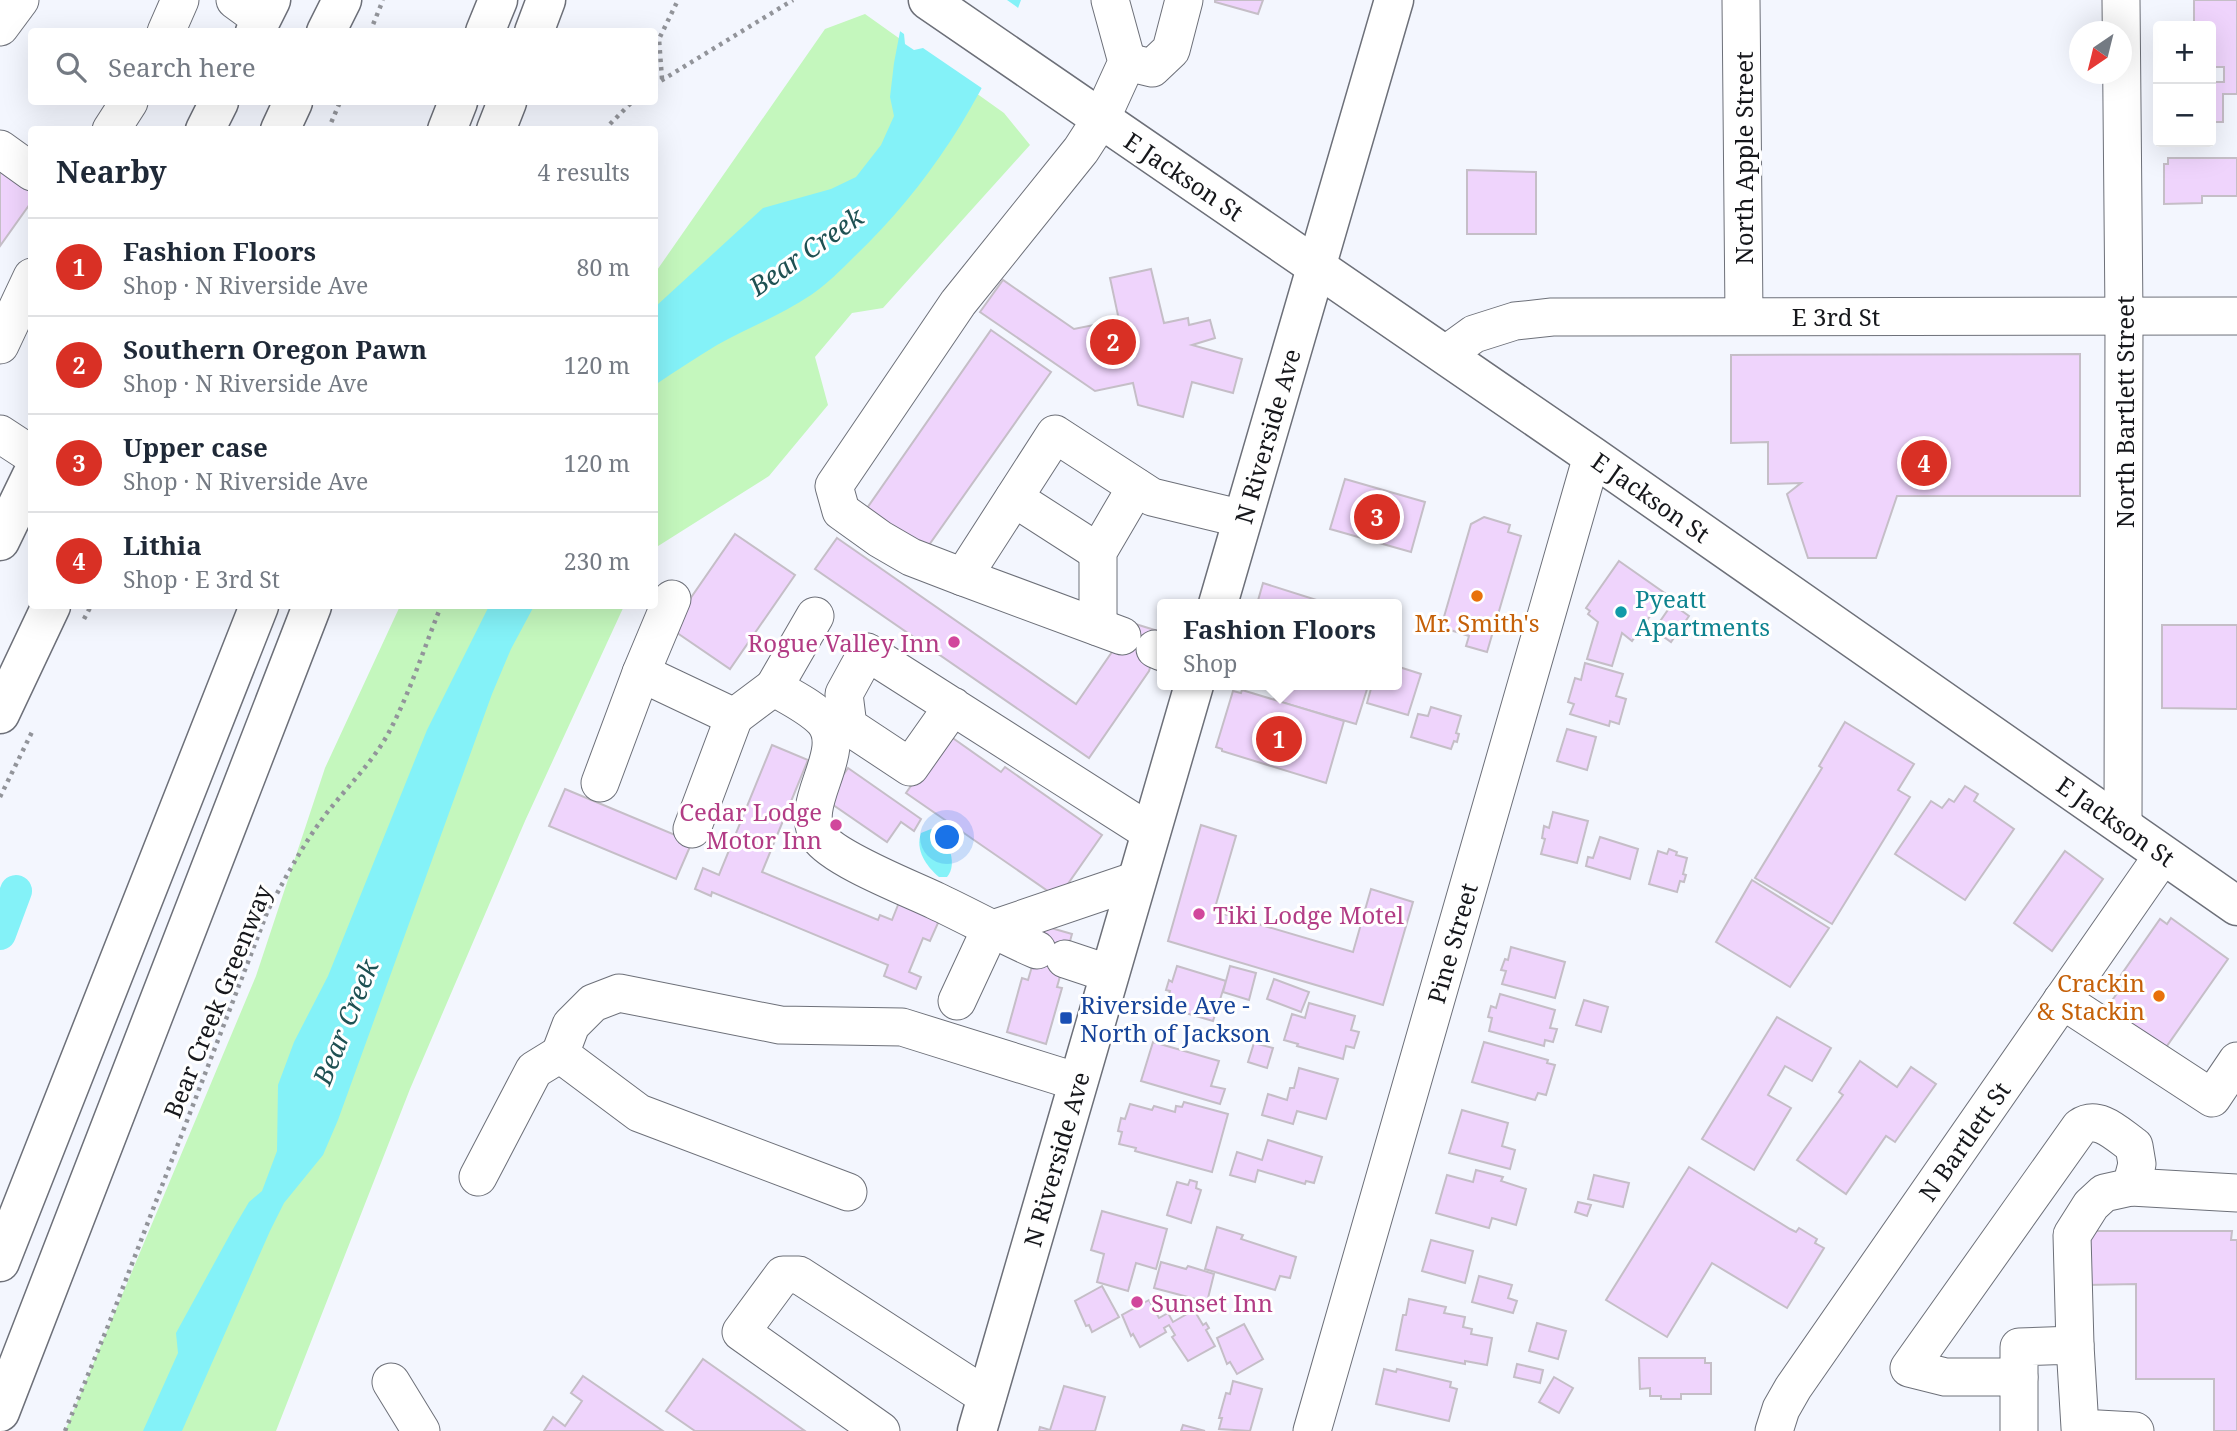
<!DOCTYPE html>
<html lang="en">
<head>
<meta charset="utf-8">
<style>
  body { margin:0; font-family:"Noto Serif",serif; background:#f6f6f7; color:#1f2937 }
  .controls { position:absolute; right:21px; top:21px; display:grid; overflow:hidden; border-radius:7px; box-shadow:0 7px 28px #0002 }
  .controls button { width:63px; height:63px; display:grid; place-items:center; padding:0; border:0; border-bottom:2px solid #e0e1e3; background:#fff; color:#1f2937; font:35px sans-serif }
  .compass { position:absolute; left:2069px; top:21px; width:63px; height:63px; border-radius:50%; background:#fff; box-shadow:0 7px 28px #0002; rotate:215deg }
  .you { position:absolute; left:948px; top:838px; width:24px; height:24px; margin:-18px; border:5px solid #fff; border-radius:50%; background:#1a73e8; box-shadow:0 0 0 10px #1a73e833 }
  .badge { display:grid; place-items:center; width:46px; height:46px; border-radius:50%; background:#d93025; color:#fff; font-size:23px; font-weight:700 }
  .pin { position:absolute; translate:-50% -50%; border:4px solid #fff; box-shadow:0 2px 7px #0006 }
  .popup { position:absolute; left:1157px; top:599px; width:245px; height:91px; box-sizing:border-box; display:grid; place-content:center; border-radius:7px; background:#fff; filter:drop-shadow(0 2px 5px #0005); font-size:23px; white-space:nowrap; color:#747a83 }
  .popup b { font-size:26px; color:#1f2937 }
  .popup::after { content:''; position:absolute; left:50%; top:100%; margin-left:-14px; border:14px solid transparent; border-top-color:#fff }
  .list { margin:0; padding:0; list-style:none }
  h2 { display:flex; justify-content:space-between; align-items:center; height:91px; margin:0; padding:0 28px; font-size:30px }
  h2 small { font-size:23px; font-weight:400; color:#747a83 }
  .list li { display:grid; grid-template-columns:46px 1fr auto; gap:21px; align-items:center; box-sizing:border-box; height:98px; padding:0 28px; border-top:2px solid #e0e1e3 }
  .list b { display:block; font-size:26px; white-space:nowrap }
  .list p { margin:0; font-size:23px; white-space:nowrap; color:#747a83 }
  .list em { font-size:23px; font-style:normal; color:#747a83 }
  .icon { flex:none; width:38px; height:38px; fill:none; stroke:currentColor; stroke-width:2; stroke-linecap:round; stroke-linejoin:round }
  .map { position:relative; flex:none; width:2237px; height:1431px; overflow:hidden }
  .search { position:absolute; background:#fff; box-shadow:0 7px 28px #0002; left:28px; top:28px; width:630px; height:77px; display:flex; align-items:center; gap:18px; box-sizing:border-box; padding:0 24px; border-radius:7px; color:#747a83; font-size:26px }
  .panel { position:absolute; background:#fff; box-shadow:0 7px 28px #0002; left:28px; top:126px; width:630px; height:483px; border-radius:7px }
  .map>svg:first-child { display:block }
  .green { fill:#c4f7bd }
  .water { fill:#84f2f8 }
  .pier { fill:#f3f6fe }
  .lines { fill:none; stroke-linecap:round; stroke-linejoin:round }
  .canal { stroke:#84f2f8; stroke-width:32 }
  .building { fill:#efd4fc; stroke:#c5bec7; stroke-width:2 }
  .minor-casing { stroke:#6d7079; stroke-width:39 }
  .major-casing { stroke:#6d7079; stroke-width:41 }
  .highway-casing { stroke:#6d7079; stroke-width:41 }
  .path { stroke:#92949a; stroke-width:4.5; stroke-dasharray:3.5 5; stroke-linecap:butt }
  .minor { stroke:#fff; stroke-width:37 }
  .major { stroke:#fff; stroke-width:38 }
  .highway { stroke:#fff; stroke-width:38 }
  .food-dot { fill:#e8710a; stroke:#fff; stroke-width:2.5 }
  .culture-dot { fill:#0f9aa8; stroke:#fff; stroke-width:2.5 }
  .hotel-dot { fill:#d1479c; stroke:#fff; stroke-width:2.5 }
  .transit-dot { fill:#1a4fb4; stroke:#fff; stroke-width:2.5 }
  .labels { text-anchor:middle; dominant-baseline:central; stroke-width:6; stroke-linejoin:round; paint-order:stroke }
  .street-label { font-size:24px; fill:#16171b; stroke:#fff }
  .culture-label { font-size:24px; fill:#0d838f; stroke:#fff; text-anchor:start }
  .food-label { font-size:24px; fill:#c56008; stroke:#fff }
  .hotel-label { font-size:24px; fill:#b23c85; stroke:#fff; text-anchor:end }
  .transit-label { font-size:24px; fill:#164399; stroke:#fff; text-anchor:start }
  .water-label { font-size:26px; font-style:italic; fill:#1f5153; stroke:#fff }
</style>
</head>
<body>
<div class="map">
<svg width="2237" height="1431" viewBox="0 0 2237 1431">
  <rect width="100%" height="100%" fill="#f3f6fe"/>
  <g class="green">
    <polygon points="865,14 1004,113 1030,145 883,308 852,313 815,357 828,405 769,476 655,548 655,273 825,29"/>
    <polygon points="400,606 624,606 525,821 410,1089 276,1431 65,1431 256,976 325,768"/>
  </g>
  <g class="water">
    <path d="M 906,0 L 1021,0 C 986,96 929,186 855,256 C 841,270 827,284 811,295 C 781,315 748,328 717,345 C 696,358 675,371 655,385 L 655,307 L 763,208 L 831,189 L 856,177 L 881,145 L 894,116 L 890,97 L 894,63 Z"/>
    <polygon points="489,606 534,606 511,649 492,694 338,1120 323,1155 284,1203 270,1231 182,1431 143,1431 178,1353 176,1333 233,1229 249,1202 262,1191 277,1151 278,1085 294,1042 328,976 427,730"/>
    <path d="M 931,829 C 947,835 959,863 947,877 L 939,877 C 926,866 915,850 921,833 Z"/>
  </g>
  <polygon class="pier" points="902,0 1007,0 1021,10 1008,47 986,91 923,48 914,50 905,44 904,34 897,29"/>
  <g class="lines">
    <polyline class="canal" points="0,934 16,891"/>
  </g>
  <g class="building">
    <polygon points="1215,0 1263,0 1258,14 1215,2"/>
    <polygon points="2194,0 2237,0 2237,94 2223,94 2223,122 2211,122 2211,82 2224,82 2224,67 2211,67 2211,26 2194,26"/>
    <polygon points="2168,158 2237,158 2237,196 2202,196 2202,203 2164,204 2164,164 2168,164"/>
    <polygon points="0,166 32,188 32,201 0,246"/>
    <polygon points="1467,170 1536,172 1536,234 1467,234"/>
    <polygon points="1151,269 1164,323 1188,318 1189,325 1210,320 1215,338 1192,345 1242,359 1233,393 1192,382 1183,417 1138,405 1133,383 1095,391 980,312 1003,280 1074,329 1119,320 1110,278"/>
    <polygon points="991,330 1051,372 924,552 865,511"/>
    <polygon points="2080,354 2080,496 1897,496 1876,558 1808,558 1787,494 1801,483 1768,484 1768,442 1731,443 1731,355"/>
    <polygon points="1345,479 1425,502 1411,552 1330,529"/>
    <polygon points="1484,517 1510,525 1508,532 1521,536 1487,652 1466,646 1469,636 1441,627 1471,524"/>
    <polygon points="735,534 795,575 730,669 670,628"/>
    <polygon points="837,538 1076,704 1114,649 1126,621 1161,632 1149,671 1089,758 815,569"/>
    <polygon points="1619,561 1666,594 1632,641 1622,633 1612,666 1587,659 1598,622 1588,614 1590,611 1586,608"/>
    <polygon points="1263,583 1326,603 1325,604 1257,604"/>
    <polygon points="1672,604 1689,616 1671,642 1654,630"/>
    <polygon points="2162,625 2237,625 2237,709 2162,708"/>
    <polygon points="1585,663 1623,674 1616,696 1626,699 1619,724 1610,721 1609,726 1570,714 1574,704 1568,702 1575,678 1581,680"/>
    <polygon points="1396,666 1421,674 1408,715 1367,703 1372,685 1396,685"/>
    <polygon points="1278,685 1364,685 1368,686 1356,724 1274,700"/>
    <polygon points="1242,690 1344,721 1326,783 1222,751 1222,749 1216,747 1233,691 1241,693"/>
    <polygon points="1431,707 1461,716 1456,733 1459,734 1457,742 1454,741 1451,749 1411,737 1418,714 1428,716"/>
    <polygon points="1845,722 1914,764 1898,790 1910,797 1832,924 1755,878 1822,768 1819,766"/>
    <polygon points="1567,729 1596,737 1587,770 1557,761"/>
    <polygon points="947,734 1001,772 1005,767 1102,835 1058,898 906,793"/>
    <polygon points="772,745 808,760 762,872 878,920 880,915 892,920 900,900 935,915 938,923 930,941 923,938 909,972 921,977 916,989 884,976 888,965 712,892 711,896 695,889 703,868 719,875"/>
    <polygon points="848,768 921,819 914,831 901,822 887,842 826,800"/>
    <polygon points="1965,786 1978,794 1974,801 2014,829 1965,900 1895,854 1931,801 1942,808 1949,799 1954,802"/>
    <polygon points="565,789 692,842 676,879 549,826"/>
    <polygon points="1553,812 1588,821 1577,863 1541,854 1545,839 1542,838 1544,826 1549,828"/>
    <polygon points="1201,825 1236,836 1214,911 1353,952 1371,889 1413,902 1383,1005 1168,941"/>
    <polygon points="1600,837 1638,849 1630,879 1586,866 1588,857 1593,858"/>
    <polygon points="1669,849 1677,852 1676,855 1687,858 1683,874 1686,875 1684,882 1680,881 1677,892 1649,884 1658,851 1667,854"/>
    <polygon points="2065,851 2103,879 2052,951 2014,923"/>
    <polygon points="1752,880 1829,928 1790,987 1716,942"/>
    <polygon points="2171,918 2228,959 2162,1053 2104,1012 2127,979 2121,975 2160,919 2167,924"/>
    <polygon points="1044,926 1072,934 1057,987 1062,988 1046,1044 1007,1032 1022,978 1028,980"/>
    <polygon points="1511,947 1565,962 1555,998 1502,984 1506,971 1501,970 1505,959 1508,960"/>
    <polygon points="1177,966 1226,981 1213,1021 1165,1007 1170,991 1166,990 1169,980 1172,982"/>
    <polygon points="1230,966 1256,973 1249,1000 1223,992"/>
    <polygon points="1274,979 1309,992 1301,1012 1267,999"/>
    <polygon points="1500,994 1555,1010 1550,1028 1557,1029 1553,1042 1545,1040 1544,1046 1489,1031 1492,1018 1488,1017 1491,1006 1496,1008"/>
    <polygon points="1584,1000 1608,1007 1601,1032 1576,1025"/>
    <polygon points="1309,1003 1355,1016 1351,1030 1359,1032 1354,1048 1346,1046 1343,1059 1297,1046 1298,1044 1284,1040 1292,1014 1305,1018"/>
    <polygon points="1777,1017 1831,1048 1812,1081 1785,1066 1768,1095 1791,1108 1754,1170 1702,1139"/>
    <polygon points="1153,1042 1219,1061 1211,1086 1225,1089 1220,1104 1141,1081"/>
    <polygon points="1484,1042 1548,1060 1547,1063 1555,1065 1546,1095 1538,1093 1535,1100 1472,1082"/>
    <polygon points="1254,1043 1273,1048 1267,1068 1248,1062"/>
    <polygon points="1860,1061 1897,1087 1911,1067 1936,1084 1895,1142 1886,1136 1846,1194 1797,1160 1843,1095 1839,1092"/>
    <polygon points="1299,1068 1338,1079 1326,1119 1297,1111 1293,1124 1262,1115 1268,1094 1287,1100 1290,1088 1294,1088"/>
    <polygon points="1184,1102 1228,1114 1212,1172 1135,1151 1136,1148 1119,1144 1122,1132 1118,1131 1121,1118 1125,1119 1130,1104 1152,1110 1154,1106 1175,1112 1176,1106 1182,1107"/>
    <polygon points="1462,1110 1508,1123 1502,1146 1515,1150 1510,1169 1449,1153"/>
    <polygon points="1268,1140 1322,1157 1314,1183 1306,1181 1305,1184 1258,1170 1255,1182 1230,1175 1237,1152 1262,1160"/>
    <polygon points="1689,1167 1790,1229 1796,1232 1799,1228 1817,1239 1815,1243 1824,1248 1787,1308 1712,1263 1667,1337 1606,1300"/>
    <polygon points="1476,1170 1503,1177 1501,1181 1526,1189 1516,1225 1492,1218 1489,1228 1436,1213 1447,1175 1473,1182"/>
    <polygon points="1594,1175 1629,1183 1623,1207 1588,1199"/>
    <polygon points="1190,1180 1197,1182 1196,1188 1201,1190 1191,1223 1167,1215 1177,1182 1188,1185"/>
    <polygon points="1578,1202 1591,1205 1587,1216 1575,1212"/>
    <polygon points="1102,1211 1167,1229 1156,1269 1136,1263 1128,1291 1097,1282 1104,1254 1091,1250"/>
    <polygon points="1217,1227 1243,1235 1241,1239 1296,1257 1290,1278 1280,1276 1275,1290 1205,1269"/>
    <polygon points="2087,1231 2232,1231 2231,1240 2237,1240 2237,1431 2214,1431 2214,1379 2136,1379 2136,1284 2086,1285"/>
    <polygon points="1431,1240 1473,1251 1465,1283 1422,1271"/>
    <polygon points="1161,1262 1186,1269 1188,1266 1214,1274 1207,1302 1154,1288"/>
    <polygon points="1479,1276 1512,1285 1508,1298 1517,1301 1513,1313 1472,1302"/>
    <polygon points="1102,1286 1119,1317 1092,1332 1089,1325 1086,1326 1075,1301"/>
    <polygon points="1409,1299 1446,1307 1444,1313 1465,1317 1463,1327 1472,1329 1471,1334 1492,1338 1487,1365 1465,1361 1465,1364 1396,1350 1403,1315 1406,1315"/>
    <polygon points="1149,1300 1159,1318 1168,1313 1173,1322 1194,1310 1203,1325 1206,1323 1209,1328 1206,1330 1215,1346 1188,1361 1172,1337 1175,1335 1169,1325 1164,1328 1166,1332 1140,1347 1133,1334 1131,1336 1122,1315"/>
    <polygon points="1537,1323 1566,1331 1558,1359 1529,1351"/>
    <polygon points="1244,1324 1263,1359 1237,1374 1230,1362 1227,1364 1217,1338"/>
    <polygon points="1639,1358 1705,1358 1705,1363 1711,1363 1711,1394 1681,1394 1681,1399 1661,1399 1661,1396 1650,1396 1650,1388 1640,1389"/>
    <polygon points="703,1359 805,1431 695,1431 666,1411"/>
    <polygon points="1517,1364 1543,1370 1540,1383 1514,1377"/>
    <polygon points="1384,1369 1396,1372 1397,1369 1451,1382 1450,1387 1457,1389 1449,1421 1376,1404"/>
    <polygon points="583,1376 663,1431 544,1431 553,1417 565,1426 582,1401 571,1393"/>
    <polygon points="1554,1377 1573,1388 1559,1413 1539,1402"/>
    <polygon points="1233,1381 1262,1389 1250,1431 1219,1429 1222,1418 1219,1418 1226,1393 1230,1394"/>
    <polygon points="1064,1386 1105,1397 1095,1431 1039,1431 1040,1427 1050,1430"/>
    <polygon points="1183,1425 1205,1431 1181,1431"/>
  </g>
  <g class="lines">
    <g class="minor-casing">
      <g id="minor">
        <polyline points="235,0 261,19"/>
        <polyline points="1741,0 1744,316"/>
        <polyline points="2121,0 2124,316 2123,825"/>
        <polyline points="0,27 20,0"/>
        <polyline points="166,32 180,0"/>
        <polyline points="1127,62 1152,68 1171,50 1184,0"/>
        <polyline points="111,130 129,102"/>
        <polyline points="0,149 32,172"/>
        <polyline points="0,345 32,277"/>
        <polyline points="1445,355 1474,334 1515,321 1552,317 2237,316"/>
        <polyline points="0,434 32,455"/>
        <polyline points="1014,498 1098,552"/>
        <polyline points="963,577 911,557 880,539 841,511 834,486 958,303 1081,150 1101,119 1127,62 1110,0"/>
        <polyline points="672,599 641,673 734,717 774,687"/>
        <path d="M 815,616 L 774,687 C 789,697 810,706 823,720 C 851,751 796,804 819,837 C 834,859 909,888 936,901 C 970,917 1002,935 1037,950"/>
        <polyline points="1098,627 1098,552 1136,487"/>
        <polyline points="1122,636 963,577 1055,434 1152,497 1243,519"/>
        <polyline points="1155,649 1162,652"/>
        <polyline points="953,706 910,767 848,726 844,694 867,652 1151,833"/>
        <polyline points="600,783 641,673"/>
        <polyline points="692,829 734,717"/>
        <polyline points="1065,959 1110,974"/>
        <polyline points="2062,1000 2212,1098 2237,1061"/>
        <polyline points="957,1001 990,930 1137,880"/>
        <polyline points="478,1177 534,1070 560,1054"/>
        <polyline points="848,1192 639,1113 560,1054 571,1025 593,1003 619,993 780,1025 902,1027 1078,1082"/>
        <polyline points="2075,1345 2072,1235 2091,1205 2104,1193 2131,1187 2237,1193"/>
        <path d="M 2019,1377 L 1945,1377 L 1909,1368 L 2080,1127 C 2099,1114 2118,1135 2134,1146 L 2137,1164 L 2131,1187"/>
        <polyline points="391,1382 421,1431"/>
        <polyline points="881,1431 741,1332 783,1275 799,1275 987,1397"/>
        <polyline points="1312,1431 1592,456"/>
        <polyline points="1774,1431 1781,1409 1793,1388 2163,855"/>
        <polyline points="2019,1431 2019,1347 2075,1345 2080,1428 2135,1431"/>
      </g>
    </g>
    <g class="major-casing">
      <g id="major">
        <polyline points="928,0 1592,456 2237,906"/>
        <polyline points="255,32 271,0"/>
        <polyline points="326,32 342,0"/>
        <polyline points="205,130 219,102"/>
        <polyline points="280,130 293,102"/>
        <polyline points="0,541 32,475"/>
        <polyline points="1218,604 1394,0"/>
        <polyline points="0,714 51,606"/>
        <polyline points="977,1431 1194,685"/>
      </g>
    </g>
    <g class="highway-casing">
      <g id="highway">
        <polyline points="485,32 498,0"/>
        <polyline points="534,32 546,0"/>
        <polyline points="447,130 458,102"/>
        <polyline points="496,130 507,102"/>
        <polyline points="0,1262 259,606"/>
        <polyline points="0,1412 312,606"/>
      </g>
    </g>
    <g class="path">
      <polyline points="370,32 383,0"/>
      <polyline points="662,79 659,39 678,0"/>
      <polyline points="654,85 793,0"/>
      <polyline points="328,130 340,102"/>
      <polyline points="604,130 632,102"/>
      <polyline points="84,619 91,606"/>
      <polyline points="0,797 32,732"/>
      <path d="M 65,1431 L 110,1321 L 268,910 C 286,877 303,844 326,814 C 347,787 371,764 388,734 C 410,693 424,648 441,606"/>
    </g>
    <use href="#minor" class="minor"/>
    <use href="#major" class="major"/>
    <use href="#highway" class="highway"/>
  </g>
  <g class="food-dot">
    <circle cx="1477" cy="596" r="7"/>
    <circle cx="2159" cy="996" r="7"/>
  </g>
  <circle class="culture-dot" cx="1621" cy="612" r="7"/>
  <g class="hotel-dot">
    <circle cx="954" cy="642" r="7"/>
    <circle cx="836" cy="825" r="7"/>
    <circle cx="1199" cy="914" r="7"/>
    <circle cx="1137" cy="1302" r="7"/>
  </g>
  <rect class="transit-dot" x="1059" y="1011" width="14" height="14" rx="3.5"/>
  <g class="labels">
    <g class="street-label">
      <text transform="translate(1743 158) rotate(-90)">North Apple Street</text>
      <text transform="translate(1184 176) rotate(34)">E Jackson St</text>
      <text x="1836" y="316">E 3rd St</text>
      <text transform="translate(2124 412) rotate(-90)">North Bartlett Street</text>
      <text transform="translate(1267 436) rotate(-74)">N Riverside Ave</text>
      <text transform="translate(1651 497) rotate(35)">E Jackson St</text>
      <text transform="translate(2116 821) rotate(35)">E Jackson St</text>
      <text transform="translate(1452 943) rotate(-74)">Pine Street</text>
      <text transform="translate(217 1001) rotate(-68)">Bear Creek Greenway</text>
      <text transform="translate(1964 1141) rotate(-55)">N Bartlett St</text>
      <text transform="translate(1056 1159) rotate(-74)">N Riverside Ave</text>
    </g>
    <g class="culture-label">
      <text x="1635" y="598">Pyeatt<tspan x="1635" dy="28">Apartments</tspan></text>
    </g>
    <g class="food-label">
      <text x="1477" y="622">Mr. Smith's</text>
      <text x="2145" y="982" text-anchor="end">Crackin<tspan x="2145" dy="28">&amp; Stackin</tspan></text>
    </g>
    <g class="hotel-label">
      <text x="940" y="642">Rogue Valley Inn</text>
      <text x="822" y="811">Cedar Lodge<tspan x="822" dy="28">Motor Inn</tspan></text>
      <text x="1213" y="914" text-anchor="start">Tiki Lodge Motel</text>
      <text x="1151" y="1302" text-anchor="start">Sunset Inn</text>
    </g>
    <g class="transit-label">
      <text x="1080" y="1004">Riverside Ave -<tspan x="1080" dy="28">North of Jackson</tspan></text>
    </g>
    <g class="water-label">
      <text transform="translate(806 251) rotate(-35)">Bear Creek</text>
      <text transform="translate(345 1022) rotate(-68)">Bear Creek</text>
    </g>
  </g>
</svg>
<div class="controls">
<button>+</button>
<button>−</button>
</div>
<svg class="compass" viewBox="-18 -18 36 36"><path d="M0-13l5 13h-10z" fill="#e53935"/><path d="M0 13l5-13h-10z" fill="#747a83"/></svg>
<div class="you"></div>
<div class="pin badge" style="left:1279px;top:739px">1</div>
<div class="popup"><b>Fashion Floors</b>Shop</div>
<div class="pin badge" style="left:1113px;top:342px">2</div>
<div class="pin badge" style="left:1377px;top:517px">3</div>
<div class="pin badge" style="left:1924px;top:463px">4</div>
<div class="search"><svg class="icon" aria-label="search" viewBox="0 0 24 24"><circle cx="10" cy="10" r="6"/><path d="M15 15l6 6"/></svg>Search here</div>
<section class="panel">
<h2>Nearby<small>4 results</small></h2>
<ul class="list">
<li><span class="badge">1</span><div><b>Fashion Floors</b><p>Shop · N Riverside Ave</p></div><em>80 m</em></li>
<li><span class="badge">2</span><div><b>Southern Oregon Pawn</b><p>Shop · N Riverside Ave</p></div><em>120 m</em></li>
<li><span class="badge">3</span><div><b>Upper case</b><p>Shop · N Riverside Ave</p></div><em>120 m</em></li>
<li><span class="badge">4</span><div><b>Lithia</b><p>Shop · E 3rd St</p></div><em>230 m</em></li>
</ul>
</section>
</div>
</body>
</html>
